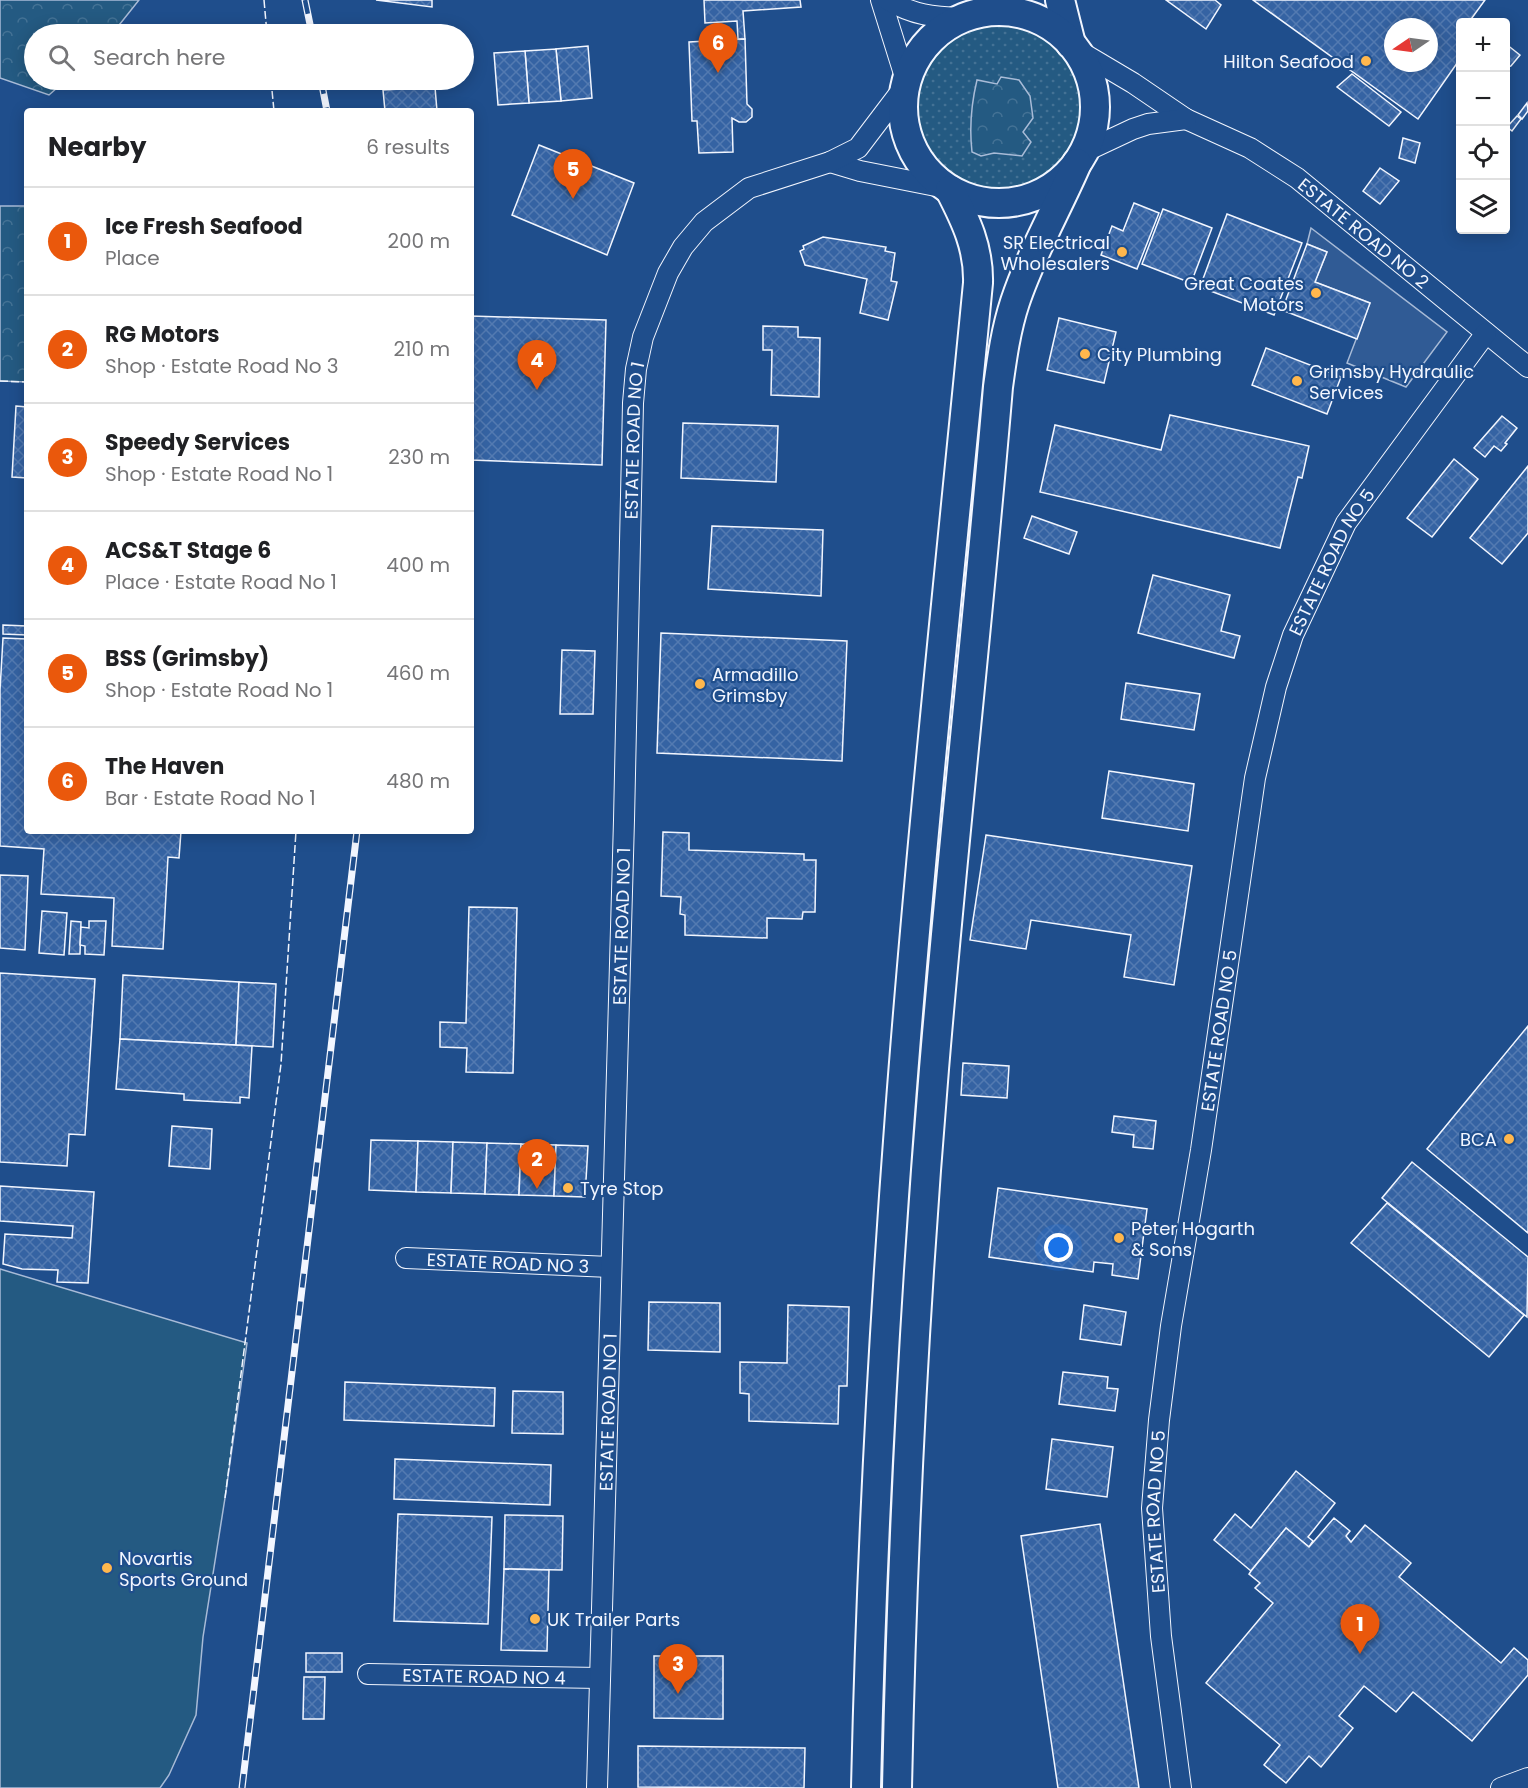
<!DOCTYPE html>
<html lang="en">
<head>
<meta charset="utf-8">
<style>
  body { margin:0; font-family:Poppins,sans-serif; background:#f6f6f6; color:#202124 }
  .controls { position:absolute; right:18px; top:18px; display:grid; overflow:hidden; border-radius:6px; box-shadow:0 3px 15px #0003 }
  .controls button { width:54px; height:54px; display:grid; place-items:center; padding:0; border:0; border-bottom:2px solid #e0e0e0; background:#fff; color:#202124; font:30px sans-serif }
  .compass { position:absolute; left:1384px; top:18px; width:54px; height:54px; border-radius:50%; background:#fff; box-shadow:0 3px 15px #0003; rotate:257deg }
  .you { position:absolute; left:1059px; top:1248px; width:21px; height:21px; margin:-15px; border:4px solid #fff; border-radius:50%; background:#1a73e8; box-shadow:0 0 0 9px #1a73e833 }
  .badge { display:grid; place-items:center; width:39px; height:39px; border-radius:50%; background:#ea580c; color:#fff; font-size:20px; font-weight:700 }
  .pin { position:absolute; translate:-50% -50px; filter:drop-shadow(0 2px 3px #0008) }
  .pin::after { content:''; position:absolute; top:32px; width:21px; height:18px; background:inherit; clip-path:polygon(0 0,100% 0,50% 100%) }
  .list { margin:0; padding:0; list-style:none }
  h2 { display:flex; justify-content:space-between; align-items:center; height:78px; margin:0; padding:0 24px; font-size:26px }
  h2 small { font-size:20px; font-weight:400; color:#757577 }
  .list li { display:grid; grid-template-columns:39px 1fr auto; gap:18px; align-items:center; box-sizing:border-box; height:108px; padding:0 24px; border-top:2px solid #e0e0e0 }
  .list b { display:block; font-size:22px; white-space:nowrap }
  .list p { margin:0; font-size:20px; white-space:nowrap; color:#757577 }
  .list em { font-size:20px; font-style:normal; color:#757577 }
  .icon { flex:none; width:33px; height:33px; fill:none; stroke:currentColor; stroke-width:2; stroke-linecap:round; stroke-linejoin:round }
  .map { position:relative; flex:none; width:1528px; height:1788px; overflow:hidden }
  .search { position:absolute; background:#fff; box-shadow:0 3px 15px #0003; left:24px; top:24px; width:450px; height:66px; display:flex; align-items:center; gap:15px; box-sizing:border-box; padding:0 21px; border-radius:33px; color:#757577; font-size:22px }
  .panel { position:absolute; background:#fff; box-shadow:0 3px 15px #0003; left:24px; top:108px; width:450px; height:726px; border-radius:6px }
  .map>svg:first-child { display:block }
  .grass { fill:url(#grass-dots); stroke:#a8bbd7; stroke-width:1.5 }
  .forest { fill:url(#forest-crowns); stroke:#a8bbd7; stroke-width:1.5 }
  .garden { fill:#245a82; stroke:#a8bbd7; stroke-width:1.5 }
  .parking { fill:#305b95; stroke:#a8bbd7; stroke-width:1.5 }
  .building { fill:url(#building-cross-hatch); stroke:#f2f6ff; stroke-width:1.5; fill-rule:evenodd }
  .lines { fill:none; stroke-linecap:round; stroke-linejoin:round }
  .minor-casing { stroke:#f2f6ff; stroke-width:22 }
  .highway-casing { stroke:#f2f6ff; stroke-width:32 }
  .minor { stroke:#1f4e8c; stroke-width:20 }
  .highway { stroke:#1f4e8c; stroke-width:28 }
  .rail-casing { stroke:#f2f6ff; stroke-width:7 }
  .rail { stroke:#1f4e8c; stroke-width:4.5; stroke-dasharray:14; stroke-linecap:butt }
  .fence { stroke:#f2f6ff; stroke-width:1.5; stroke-dasharray:8 3; stroke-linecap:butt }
  .poi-dot { fill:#ffb74d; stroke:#1f4e8c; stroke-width:2 }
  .labels { text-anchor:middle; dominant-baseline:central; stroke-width:4.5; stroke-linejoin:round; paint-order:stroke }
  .poi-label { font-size:18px; fill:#f2f6ff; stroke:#1f4e8c; text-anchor:start }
  .street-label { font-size:18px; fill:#f2f6ff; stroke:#1f4e8c }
</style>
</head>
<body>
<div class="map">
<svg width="1528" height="1788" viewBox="0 0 1528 1788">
  <defs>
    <pattern id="grass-dots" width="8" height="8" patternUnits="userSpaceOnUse" patternTransform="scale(1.5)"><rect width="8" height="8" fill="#245a82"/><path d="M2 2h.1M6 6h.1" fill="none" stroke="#447295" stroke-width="1.8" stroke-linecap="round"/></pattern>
    <pattern id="forest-crowns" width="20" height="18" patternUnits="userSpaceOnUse" patternTransform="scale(1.5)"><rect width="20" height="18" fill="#245a82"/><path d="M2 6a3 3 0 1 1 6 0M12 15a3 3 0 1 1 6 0" fill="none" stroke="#447295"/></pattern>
    <pattern id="building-cross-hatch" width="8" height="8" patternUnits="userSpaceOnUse" patternTransform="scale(1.5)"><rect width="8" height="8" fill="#3563a3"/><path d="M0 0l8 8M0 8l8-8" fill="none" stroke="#537ab1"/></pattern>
  </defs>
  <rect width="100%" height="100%" fill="#1f4e8c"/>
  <circle class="grass" cx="999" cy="108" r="83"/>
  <g class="forest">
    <polygon points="0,0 139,0 112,34 34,34 34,80 66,80 49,95 0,78"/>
    <path d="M 1001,77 L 1019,80 L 1030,96 L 1033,118 L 1023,132 L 1031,142 L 1022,156 L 994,153 L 981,156 L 972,152 C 969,126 971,105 977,80 L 997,84 Z"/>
    <polygon points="0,206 27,206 27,382 0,381"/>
  </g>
  <polygon class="garden" points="0,1269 247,1343 225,1498 203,1637 196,1715 169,1775 160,1788 0,1788"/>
  <polygon class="parking" points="1311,228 1447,332 1406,387 1347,363 1370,303 1315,282 1327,252 1307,244"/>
  <g class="building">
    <polygon points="376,0 432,0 432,7"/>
    <polygon points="704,0 800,0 801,7 743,11 745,39 738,39 737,21 705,23"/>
    <polygon points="1166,0 1215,0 1221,5 1206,29"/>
    <path d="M 1253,0 L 1485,0 L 1469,22 L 1460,22 L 1460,59 L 1418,119 ZM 1393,27 L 1429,27 L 1429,63 L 1393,63 Z"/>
    <polygon points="745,39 747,104 752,109 752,117 746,122 739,122 732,118 733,152 699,153 697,121 692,121 689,42"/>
    <polygon points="1506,44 1520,55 1511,66 1506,68"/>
    <polygon points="588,46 592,98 561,101 556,49"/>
    <polygon points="556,49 561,101 529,103 525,51"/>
    <polygon points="525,51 529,103 498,105 494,53"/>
    <polygon points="1352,74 1401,112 1389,126 1337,87"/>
    <polygon points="435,87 437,111 385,111 383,90"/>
    <polygon points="1527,103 1528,111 1522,119 1518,115"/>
    <polygon points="1517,116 1521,119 1512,131 1507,127"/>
    <polygon points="1403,138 1420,143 1415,163 1399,158"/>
    <polygon points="539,145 634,183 607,255 512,215"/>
    <polygon points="1380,168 1399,181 1380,204 1363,191"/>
    <polygon points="1134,203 1159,213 1137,269 1101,255 1112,226 1123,231"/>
    <polygon points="1163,209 1212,228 1191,283 1142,264"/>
    <polygon points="1227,214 1302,243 1274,315 1200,287"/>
    <polygon points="823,237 886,247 885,251 895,253 891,281 897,282 888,320 860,313 867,279 805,265 800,251 804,249 803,246"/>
    <polygon points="1307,244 1327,252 1315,282 1370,303 1357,339 1282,310"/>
    <polygon points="471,316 606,320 602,465 471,460"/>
    <polygon points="1059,318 1116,332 1104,383 1047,370"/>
    <polygon points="763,326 798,327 798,337 820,338 819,397 771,395 772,350 763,350"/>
    <polygon points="1266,348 1341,377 1327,414 1252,385"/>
    <polygon points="16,406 27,407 27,478 12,477"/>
    <polygon points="1170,415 1309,446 1302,478 1298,477 1280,548 1040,492 1055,425 1161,450"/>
    <polygon points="1502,416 1517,428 1505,443 1507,444 1501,451 1494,446 1485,457 1474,448"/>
    <polygon points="683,423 778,426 776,482 681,478"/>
    <polygon points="1454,459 1478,479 1432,537 1407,518"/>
    <polygon points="1528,466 1528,533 1502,564 1470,538"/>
    <polygon points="1032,516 1077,532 1069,554 1024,538"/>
    <polygon points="712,526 823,530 821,596 708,589"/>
    <polygon points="1153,575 1230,595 1221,631 1240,636 1234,658 1138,633"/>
    <polygon points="3,625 27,626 27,635 3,634"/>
    <polygon points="661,633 847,641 842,761 657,753"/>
    <polygon points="3,638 27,639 27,831 181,831 179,858 168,857 163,949 112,946 114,898 41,894 44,849 0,846 0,690"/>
    <polygon points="562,650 595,651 593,714 560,714"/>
    <polygon points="1126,683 1200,694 1194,730 1121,719"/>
    <polygon points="1109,771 1194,784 1188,831 1102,818"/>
    <polygon points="663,832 689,833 689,850 804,854 804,860 816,860 815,912 803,912 802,919 767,918 767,938 685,935 685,915 680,914 681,897 661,896"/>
    <polygon points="986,835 1192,866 1174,985 1124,977 1131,935 1031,920 1026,949 970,940"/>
    <polygon points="0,875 28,876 25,950 0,948"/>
    <polygon points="469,907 517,908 513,1073 466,1072 467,1048 440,1047 440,1022 466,1023"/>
    <polygon points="42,911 67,913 64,955 39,953"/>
    <polygon points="71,921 81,922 80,954 69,954"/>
    <polygon points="89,921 106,921 104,955 85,954 85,946 80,945 81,927 89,928"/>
    <polygon points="0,973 95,979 85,1135 69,1134 67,1166 0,1162"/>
    <polygon points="123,975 239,982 236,1045 120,1039"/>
    <polygon points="239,982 276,984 273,1047 236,1045"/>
    <polygon points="1528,1026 1528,1233 1427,1149"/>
    <polygon points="120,1039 252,1046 249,1098 240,1097 240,1103 184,1100 184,1094 116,1089"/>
    <polygon points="963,1063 1009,1066 1007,1098 961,1095"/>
    <polygon points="1114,1116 1156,1121 1153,1149 1133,1147 1134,1135 1112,1132"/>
    <polygon points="172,1126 212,1129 210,1169 169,1166"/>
    <polygon points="371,1140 418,1141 416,1192 369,1190"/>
    <polygon points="418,1141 453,1142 451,1193 416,1192"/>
    <polygon points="453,1142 487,1143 485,1194 451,1193"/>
    <polygon points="487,1143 521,1144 519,1195 485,1194"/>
    <polygon points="521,1144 556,1145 554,1196 519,1195"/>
    <polygon points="556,1145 588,1146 585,1197 554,1196"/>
    <polygon points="1412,1162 1528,1257 1527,1317 1382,1198"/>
    <polygon points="0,1186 94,1192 88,1283 57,1282 58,1270 22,1269 3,1264 5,1234 72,1238 73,1226 0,1221"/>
    <polygon points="998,1188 1147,1209 1138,1279 1112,1275 1113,1264 1094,1262 1093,1272 989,1257"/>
    <polygon points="1387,1203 1524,1315 1489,1357 1351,1243"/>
    <polygon points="649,1302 720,1303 720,1352 648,1350"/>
    <polygon points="788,1305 849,1307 847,1386 839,1386 838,1424 749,1421 749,1394 740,1393 740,1362 787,1363"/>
    <polygon points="1084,1305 1126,1312 1121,1345 1080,1339"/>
    <polygon points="1063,1372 1108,1377 1107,1388 1118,1389 1115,1411 1059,1404"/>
    <polygon points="345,1382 495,1388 494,1426 344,1420"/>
    <polygon points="513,1391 563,1392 563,1434 512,1433"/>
    <polygon points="1052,1439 1113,1447 1107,1497 1046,1489"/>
    <polygon points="395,1459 551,1465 550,1505 394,1499"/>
    <polygon points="1296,1471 1335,1503 1308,1537 1313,1541 1309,1547 1286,1528 1251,1571 1214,1540 1235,1514 1251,1528"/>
    <polygon points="398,1514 492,1517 488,1624 394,1621"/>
    <polygon points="505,1515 563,1516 562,1570 504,1569"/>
    <polygon points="1334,1518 1350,1531 1346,1536 1351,1542 1365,1525 1411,1563 1399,1577 1501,1663 1514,1648 1528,1660 1528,1675 1472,1741 1413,1692 1396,1712 1364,1686 1339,1716 1353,1728 1321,1767 1309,1756 1286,1783 1264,1765 1280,1745 1206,1683 1273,1603 1255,1588 1260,1583 1249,1574 1251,1571 1286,1528 1309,1547"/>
    <polygon points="1100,1524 1139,1788 1058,1788 1021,1536"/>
    <polygon points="504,1569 549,1570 547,1651 501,1650"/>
    <rect x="306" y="1653" width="36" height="19"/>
    <polygon points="654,1656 723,1656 723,1719 654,1718"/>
    <polygon points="304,1677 325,1677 324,1719 303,1719"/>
    <polygon points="638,1746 805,1748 804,1788 638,1787"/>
  </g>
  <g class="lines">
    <g class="minor-casing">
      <g id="minor">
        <polyline points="881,0 906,80"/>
        <path d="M 888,0 C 913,15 933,17 962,18"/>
        <path id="s1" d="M 1074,48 L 1133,83 L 1186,119 L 1250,148 L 1297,178 L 1528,367"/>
        <polyline points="1084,152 1133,129 1148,124 1186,119"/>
        <polyline points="830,162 860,171 946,188"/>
        <path id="s2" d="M 406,1258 L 610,1267"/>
        <path id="s3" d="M 368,1674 L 600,1678"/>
        <path id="s4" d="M 597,1788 L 624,820 L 633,403 L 636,369 L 643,337 L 668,273 L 683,247 L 704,222 L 749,188 L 830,162 L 858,148 L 905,86"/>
        <path id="s5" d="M 1181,1788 L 1161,1636 L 1152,1508 L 1159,1420 L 1171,1326 L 1201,1150 L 1255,778 L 1276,687 L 1293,635 L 1346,523 L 1486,333"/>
        <polyline points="1501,1788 1528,1778"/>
      </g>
    </g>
    <g class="highway-casing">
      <g id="highway">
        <polyline points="1060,0 1071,44"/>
        <circle cx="999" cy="107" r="96"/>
        <path d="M 866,1788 C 871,1563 883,1338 900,1114 C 921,837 951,560 978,283 C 979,248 966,221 950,190"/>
        <path d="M 897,1788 C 902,1548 914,1308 934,1069 C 953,841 979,614 998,387 C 1002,358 1006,329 1015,302 C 1031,254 1057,209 1077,163"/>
      </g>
    </g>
    <use href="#minor" class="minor"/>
    <use href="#highway" class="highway"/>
    <g class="rail-casing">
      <g id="rail">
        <polyline points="305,0 312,34"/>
        <polyline points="321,80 327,111"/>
        <polyline points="242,1788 357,831"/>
      </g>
    </g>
    <use href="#rail" class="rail"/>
    <g class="fence">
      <polyline points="264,0 267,34"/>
      <polyline points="271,80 274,111"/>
      <polyline points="0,381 27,382"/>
      <polyline points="225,1498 281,1064 296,831"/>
    </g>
  </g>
  <g class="poi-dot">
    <circle cx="1366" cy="61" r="6"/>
    <circle cx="1122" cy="252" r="6"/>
    <circle cx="1316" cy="293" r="6"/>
    <circle cx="1085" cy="354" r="6"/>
    <circle cx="1297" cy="381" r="6"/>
    <circle cx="700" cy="684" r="6"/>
    <circle cx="1509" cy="1139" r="6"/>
    <circle cx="568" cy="1188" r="6"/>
    <circle cx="1119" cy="1238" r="6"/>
    <circle cx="107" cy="1568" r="6"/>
    <circle cx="535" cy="1619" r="6"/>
  </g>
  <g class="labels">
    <g class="poi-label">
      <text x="1354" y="61" text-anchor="end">Hilton Seafood</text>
      <text x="1110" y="242" text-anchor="end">SR Electrical<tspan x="1110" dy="21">Wholesalers</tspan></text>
      <text x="1304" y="283" text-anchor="end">Great Coates<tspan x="1304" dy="21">Motors</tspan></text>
      <text x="1097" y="354">City Plumbing</text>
      <text x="1309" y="371">Grimsby Hydraulic<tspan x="1309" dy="21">Services</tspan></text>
      <text x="712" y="674">Armadillo<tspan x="712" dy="21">Grimsby</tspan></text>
      <text x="1497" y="1139" text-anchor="end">BCA</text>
      <text x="580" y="1188">Tyre Stop</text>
      <text x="1131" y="1228">Peter Hogarth<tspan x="1131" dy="21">&amp; Sons</tspan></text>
      <text x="119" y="1558">Novartis<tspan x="119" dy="21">Sports Ground</tspan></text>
      <text x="547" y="1619">UK Trailer Parts</text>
    </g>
    <g class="street-label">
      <text stroke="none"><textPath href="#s1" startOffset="345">ESTATE ROAD NO 2</textPath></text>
      <text stroke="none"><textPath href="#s4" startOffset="1348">ESTATE ROAD NO 1</textPath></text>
      <text stroke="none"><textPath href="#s5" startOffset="1250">ESTATE ROAD NO 5</textPath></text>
      <text stroke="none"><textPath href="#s4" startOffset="862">ESTATE ROAD NO 1</textPath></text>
      <text stroke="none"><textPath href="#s5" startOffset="764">ESTATE ROAD NO 5</textPath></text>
      <text stroke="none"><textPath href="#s2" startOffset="102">ESTATE ROAD NO 3</textPath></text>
      <text stroke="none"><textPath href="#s4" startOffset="376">ESTATE ROAD NO 1</textPath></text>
      <text stroke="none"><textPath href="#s5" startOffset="278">ESTATE ROAD NO 5</textPath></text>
      <text stroke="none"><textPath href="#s3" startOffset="116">ESTATE ROAD NO 4</textPath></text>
    </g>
  </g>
</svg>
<div class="controls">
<button>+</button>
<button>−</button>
<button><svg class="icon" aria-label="locate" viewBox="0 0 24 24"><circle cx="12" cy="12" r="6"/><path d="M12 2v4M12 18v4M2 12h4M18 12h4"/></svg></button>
<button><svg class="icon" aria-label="layers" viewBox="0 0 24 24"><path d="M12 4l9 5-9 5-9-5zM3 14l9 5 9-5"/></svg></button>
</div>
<svg class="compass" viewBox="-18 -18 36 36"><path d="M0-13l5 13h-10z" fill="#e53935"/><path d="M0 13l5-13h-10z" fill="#757577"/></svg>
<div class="you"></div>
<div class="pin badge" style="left:1360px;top:1654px">1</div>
<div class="pin badge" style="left:537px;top:1189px">2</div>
<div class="pin badge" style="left:678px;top:1694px">3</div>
<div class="pin badge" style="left:537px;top:390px">4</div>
<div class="pin badge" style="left:573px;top:199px">5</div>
<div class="pin badge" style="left:718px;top:73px">6</div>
<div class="search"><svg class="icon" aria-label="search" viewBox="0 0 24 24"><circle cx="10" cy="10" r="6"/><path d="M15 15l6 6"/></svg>Search here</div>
<section class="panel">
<h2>Nearby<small>6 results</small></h2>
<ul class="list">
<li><span class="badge">1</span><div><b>Ice Fresh Seafood</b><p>Place</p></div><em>200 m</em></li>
<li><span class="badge">2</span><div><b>RG Motors</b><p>Shop · Estate Road No 3</p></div><em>210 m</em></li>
<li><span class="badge">3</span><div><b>Speedy Services</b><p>Shop · Estate Road No 1</p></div><em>230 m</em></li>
<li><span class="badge">4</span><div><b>ACS&amp;T Stage 6</b><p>Place · Estate Road No 1</p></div><em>400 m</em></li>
<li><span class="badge">5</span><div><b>BSS (Grimsby)</b><p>Shop · Estate Road No 1</p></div><em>460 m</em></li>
<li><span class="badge">6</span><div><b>The Haven</b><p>Bar · Estate Road No 1</p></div><em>480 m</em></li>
</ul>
</section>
</div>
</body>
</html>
